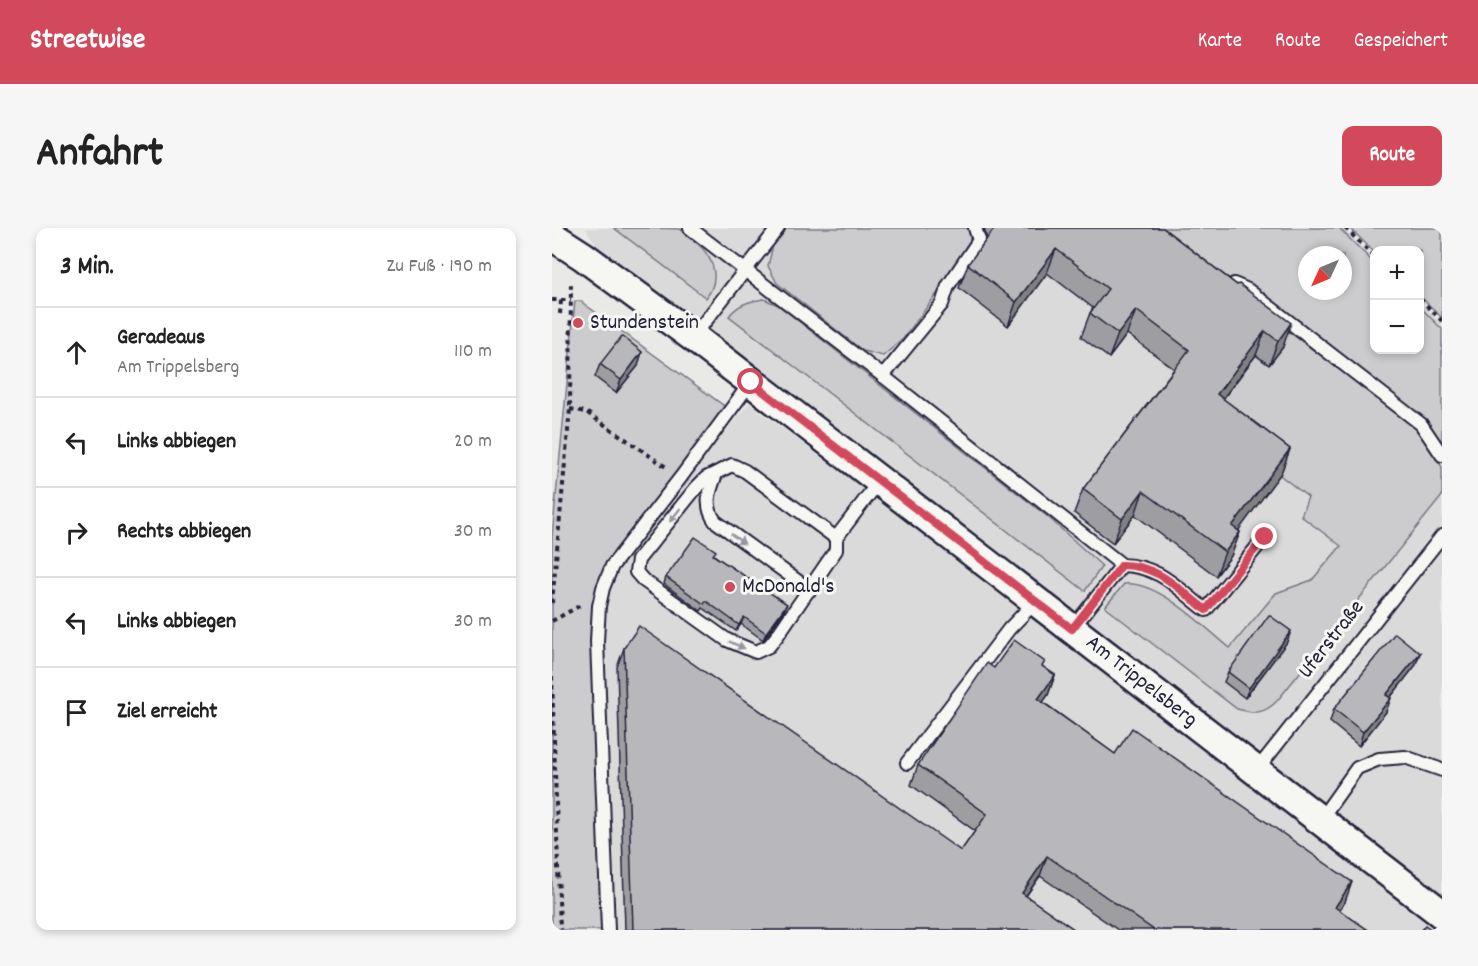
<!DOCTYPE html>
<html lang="de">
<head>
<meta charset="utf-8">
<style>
  body { margin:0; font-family:Dekko,sans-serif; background:#f6f6f6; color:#222 }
  .controls { position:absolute; right:18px; top:18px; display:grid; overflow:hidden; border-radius:12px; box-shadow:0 3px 9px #0003 }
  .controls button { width:54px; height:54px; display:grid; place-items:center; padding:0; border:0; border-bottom:2px solid #e0e0e0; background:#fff; color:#222; font:30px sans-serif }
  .compass { position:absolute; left:746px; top:18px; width:54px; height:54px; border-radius:50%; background:#fff; box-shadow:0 3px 9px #0003; rotate:226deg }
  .stop { position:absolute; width:18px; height:18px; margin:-14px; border:4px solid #d1495b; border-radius:50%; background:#fff }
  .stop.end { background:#d1495b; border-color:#fff; box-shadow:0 2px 6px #0008 }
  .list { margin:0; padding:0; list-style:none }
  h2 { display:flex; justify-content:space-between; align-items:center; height:78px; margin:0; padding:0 24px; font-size:26px }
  h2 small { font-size:20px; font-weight:400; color:#767676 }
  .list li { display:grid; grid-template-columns:39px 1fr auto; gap:18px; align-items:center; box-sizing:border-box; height:90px; padding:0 24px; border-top:2px solid #e0e0e0 }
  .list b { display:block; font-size:22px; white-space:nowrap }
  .list p { margin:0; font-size:20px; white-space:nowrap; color:#767676 }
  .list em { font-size:20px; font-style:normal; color:#767676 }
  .icon { flex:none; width:33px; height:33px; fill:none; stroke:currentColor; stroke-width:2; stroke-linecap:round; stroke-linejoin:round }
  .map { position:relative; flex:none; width:890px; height:702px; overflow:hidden; border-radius:12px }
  header { display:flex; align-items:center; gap:36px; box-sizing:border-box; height:84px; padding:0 30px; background:#d1495b; color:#fff }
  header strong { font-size:28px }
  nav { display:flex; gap:33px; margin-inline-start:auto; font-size:21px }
  .intro { display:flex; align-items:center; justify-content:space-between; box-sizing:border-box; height:144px; padding:0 36px }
  h1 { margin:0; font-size:42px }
  .button { padding:15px 27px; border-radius:12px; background:#d1495b; color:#fff; font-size:21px; font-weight:700 }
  main { display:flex; gap:36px; padding:0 36px }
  aside { flex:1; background:#fff; border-radius:12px; box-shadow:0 3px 9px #0003 }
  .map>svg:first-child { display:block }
  .built { fill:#dadada; fill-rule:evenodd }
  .green { fill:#ccccce; stroke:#777784; stroke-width:1.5; fill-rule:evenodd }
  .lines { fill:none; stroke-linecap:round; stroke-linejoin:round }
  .service-casing { stroke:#22223b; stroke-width:16 }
  .tertiary-casing { stroke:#22223b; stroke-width:33 }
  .path { stroke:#22223b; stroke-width:4; stroke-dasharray:4.5 4.5; stroke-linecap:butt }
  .service { stroke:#f6f6f2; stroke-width:12 }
  .tertiary { stroke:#f6f6f2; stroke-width:28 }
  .wall { fill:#9e9ea2; stroke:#22223b; stroke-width:1.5 }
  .shaded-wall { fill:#818184; stroke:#22223b; stroke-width:1.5 }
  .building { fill:#b8b8bc; stroke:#22223b; stroke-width:1.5 }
  .oneway { fill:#9797a0 }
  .route { stroke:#d1495b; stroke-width:8 }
  .poi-dot { fill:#d1495b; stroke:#f6f6f2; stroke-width:2 }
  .labels { text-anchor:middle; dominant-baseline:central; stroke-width:6; stroke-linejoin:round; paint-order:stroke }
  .poi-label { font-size:22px; fill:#22223b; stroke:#f6f6f2; text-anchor:start }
  .street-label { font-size:22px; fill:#22223b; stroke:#f6f6f2 }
</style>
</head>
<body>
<header>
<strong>Streetwise</strong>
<nav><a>Karte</a><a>Route</a><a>Gespeichert</a></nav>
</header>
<div class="intro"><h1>Anfahrt</h1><a class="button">Route</a></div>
<main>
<aside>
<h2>3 Min.<small>Zu Fuß · 190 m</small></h2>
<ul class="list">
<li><svg class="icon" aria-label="ahead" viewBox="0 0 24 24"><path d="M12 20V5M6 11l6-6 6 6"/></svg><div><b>Geradeaus</b><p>Am Trippelsberg</p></div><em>110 m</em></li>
<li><svg class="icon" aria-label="left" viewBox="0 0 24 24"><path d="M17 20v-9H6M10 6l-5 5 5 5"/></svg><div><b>Links abbiegen</b></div><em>20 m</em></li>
<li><svg class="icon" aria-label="right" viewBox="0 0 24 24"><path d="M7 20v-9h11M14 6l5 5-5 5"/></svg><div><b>Rechts abbiegen</b></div><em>30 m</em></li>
<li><svg class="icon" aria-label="left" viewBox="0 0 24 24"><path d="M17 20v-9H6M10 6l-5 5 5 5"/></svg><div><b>Links abbiegen</b></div><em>30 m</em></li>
<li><svg class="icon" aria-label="arrive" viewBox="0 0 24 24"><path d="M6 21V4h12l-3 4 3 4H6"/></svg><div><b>Ziel erreicht</b></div></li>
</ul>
</aside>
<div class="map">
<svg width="890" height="702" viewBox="0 0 890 702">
  <rect width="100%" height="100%" fill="#e9e9e7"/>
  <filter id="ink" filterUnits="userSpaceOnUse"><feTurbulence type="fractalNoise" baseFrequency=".0167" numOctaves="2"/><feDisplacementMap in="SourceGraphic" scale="12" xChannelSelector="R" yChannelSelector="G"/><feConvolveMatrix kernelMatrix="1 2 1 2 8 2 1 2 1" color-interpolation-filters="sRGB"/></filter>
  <g filter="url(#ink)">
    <g class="built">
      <path d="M 33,0 L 791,0 L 822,31 L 822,122 L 868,122 L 868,74 L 890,97 L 890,671 L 48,22 ZM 755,27 L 791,27 L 791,63 L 755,63 Z"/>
      <polygon points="197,175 696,550 890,699 890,702 62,702 51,376 62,336"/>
    </g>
    <g class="green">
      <path d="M 62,0 C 75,0 120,0 128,1 C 132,3 136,7 139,10 C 159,25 171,48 154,70 Z"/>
      <polygon points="235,0 416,0 420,19 351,111 331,128 311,123 225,55 216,38 221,17"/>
      <path d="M 607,0 L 787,0 L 822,35 L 822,122 L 868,122 L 868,79 L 890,101 L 890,220 L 696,60 L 661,42 ZM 755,27 L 791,27 L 791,63 L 755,63 Z"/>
      <polygon points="798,0 890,0 890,90 868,68 868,22 822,24"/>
      <path d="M 212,71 L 226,77 L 496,289 L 550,338 L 533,363 L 177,88 C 186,76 198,73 212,71 Z"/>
      <polygon points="23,73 28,73 175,180 43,368 52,702 0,702 0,309"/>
      <path d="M 727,104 L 737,104 L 865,199 L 890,239 L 890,268 L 725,473 C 712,486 703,486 685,481 L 553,379 L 572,356 C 606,352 652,399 678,420 L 724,365 L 760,352 L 789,318 L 749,288 L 756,269 L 654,190 L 703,127 L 715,136 L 727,120 Z"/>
    </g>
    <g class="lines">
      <g class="service-casing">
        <g id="service">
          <path d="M 138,0 L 331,148 L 570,337 C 608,338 625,360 654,382 L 713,309"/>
          <polyline points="682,56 696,62 869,196 890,227"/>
          <polyline points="141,109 226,0"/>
          <polyline points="331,148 390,76 396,58 427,12 423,0"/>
          <path d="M 164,246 C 157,264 152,277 163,293 L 258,362"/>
          <polyline points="284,310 193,243 180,237 154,250 144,260 86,332 84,344 91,352 175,412 204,424 217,418 225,408 284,322 284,310 328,252"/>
          <polyline points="520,401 570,337"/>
          <polyline points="355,535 457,401 484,373"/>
          <polyline points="704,543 890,308"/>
          <polyline points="768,592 805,540 827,531 853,529 890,542"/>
          <polyline points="56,702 45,413 47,378 51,360 60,338 129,249 199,154"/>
        </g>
      </g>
      <g class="tertiary-casing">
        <polyline id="tertiary" points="0,8 31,28 141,109 890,686"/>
      </g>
      <g class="path">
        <polyline points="793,0 822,28"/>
        <polyline points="868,71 890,93"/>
        <polyline points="0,72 19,72"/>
        <polyline points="8,86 9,72"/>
        <polyline points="18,181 34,184 114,239"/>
        <polyline points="0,375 18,181 19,52"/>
        <polyline points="0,393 31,376"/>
        <polyline points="0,448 8,702"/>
      </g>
      <use href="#service" class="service"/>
      <use href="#tertiary" class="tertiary"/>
    </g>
    <g class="wall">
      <polygon points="432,0 611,0 685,57 731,119 717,137 704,127 671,171 738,221 729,245 686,302 688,304 679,328 664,348 583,287 561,315 522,285 531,261 622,141 575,106 557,130 529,109 538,85 541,80 495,45 456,98 407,60 416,36 435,11"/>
      <polygon points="48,136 86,138 64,165 43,149"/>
      <polygon points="162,327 232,383 211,412 189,396 184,403 151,380 149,383 112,356 114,349"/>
      <polygon points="735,414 693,470 672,454 676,444"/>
      <polygon points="72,420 409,623 423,603 359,557 366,537 442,440 491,439 503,447 496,467 491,474 563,526 793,674 787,682 816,702 566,702 488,648 474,668 523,702 73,702 65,439"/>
      <polygon points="868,425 863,438 838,470 834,484 807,518 778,494 782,481"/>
    </g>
    <g class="shaded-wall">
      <polygon points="504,21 495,45 456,98 464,74"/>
      <polygon points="584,82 575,106 557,130 566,106"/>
      <polygon points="739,95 731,119 717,137 726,113"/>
      <polygon points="713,103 704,127 656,190 665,166"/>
      <polygon points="90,124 86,138 64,165 69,152"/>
      <polygon points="738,221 729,245 672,322 680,298"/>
      <polygon points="591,263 583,287 561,315 570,291"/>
      <polygon points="688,304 679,328 664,348 673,324"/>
      <polygon points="235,376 232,383 211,412 214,405"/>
      <polygon points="192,389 189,396 184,403 187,397"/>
      <polygon points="739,403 735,414 693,470 697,460"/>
      <polygon points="868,425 863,438 830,480 834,467"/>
      <polygon points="503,447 496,467 479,491 486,471"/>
      <polygon points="839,470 834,484 807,518 811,504"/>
      <polygon points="495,628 488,648 462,684 470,665"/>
      <polygon points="800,654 793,674 776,699 783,679"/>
    </g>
    <g class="building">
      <polygon points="443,0 611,0 685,57 687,56 739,95 726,113 713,103 665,166 738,221 680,298 688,304 673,324 591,263 570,291 531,261 637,122 584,82 566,106 538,85 556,61 504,21 464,74 416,36"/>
      <polygon points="70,108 90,124 69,152 48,136"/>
      <polygon points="143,309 164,323 161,327 235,376 214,405 192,389 187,397 154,373 152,376 114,349"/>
      <polygon points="717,387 739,403 697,460 676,444"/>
      <polygon points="87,398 409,623 435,586 366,537 435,435 442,440 462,412 493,434 490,438 503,447 486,471 563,526 580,500 800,654 783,679 816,702 602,702 495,628 470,665 523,702 81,702 72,420"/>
      <polygon points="843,405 868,425 834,467 839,470 811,504 782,481"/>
      <polygon points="873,697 880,702 869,702"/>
    </g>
    <defs><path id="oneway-solid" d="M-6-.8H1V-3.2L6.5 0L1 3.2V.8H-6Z" transform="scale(1.5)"/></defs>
    <g class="oneway">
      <use href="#oneway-solid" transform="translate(123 287) rotate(128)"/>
      <use href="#oneway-solid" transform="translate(186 311) rotate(36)"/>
      <use href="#oneway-solid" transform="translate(185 417) rotate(24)"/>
    </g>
  </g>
  <g class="lines" filter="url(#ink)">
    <path class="route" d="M 199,154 L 520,401 L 570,337 C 608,338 625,360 654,382 L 713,309"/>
  </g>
  <g class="poi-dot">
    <circle cx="26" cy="95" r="6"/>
    <circle cx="178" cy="359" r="6"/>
  </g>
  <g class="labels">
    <g class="poi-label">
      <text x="38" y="95">Stundenstein</text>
      <text x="190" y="359">McDonald's</text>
    </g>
    <g class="street-label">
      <text transform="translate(780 412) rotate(-52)">Uferstraße</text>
      <text transform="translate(589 454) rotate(38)">Am Trippelsberg</text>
    </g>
  </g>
</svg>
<div class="controls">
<button>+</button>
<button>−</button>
</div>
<svg class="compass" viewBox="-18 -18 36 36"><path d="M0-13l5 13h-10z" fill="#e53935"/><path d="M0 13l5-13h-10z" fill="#767676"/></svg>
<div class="stop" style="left:199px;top:154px"></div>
<div class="stop end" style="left:713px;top:309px"></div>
</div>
</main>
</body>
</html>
